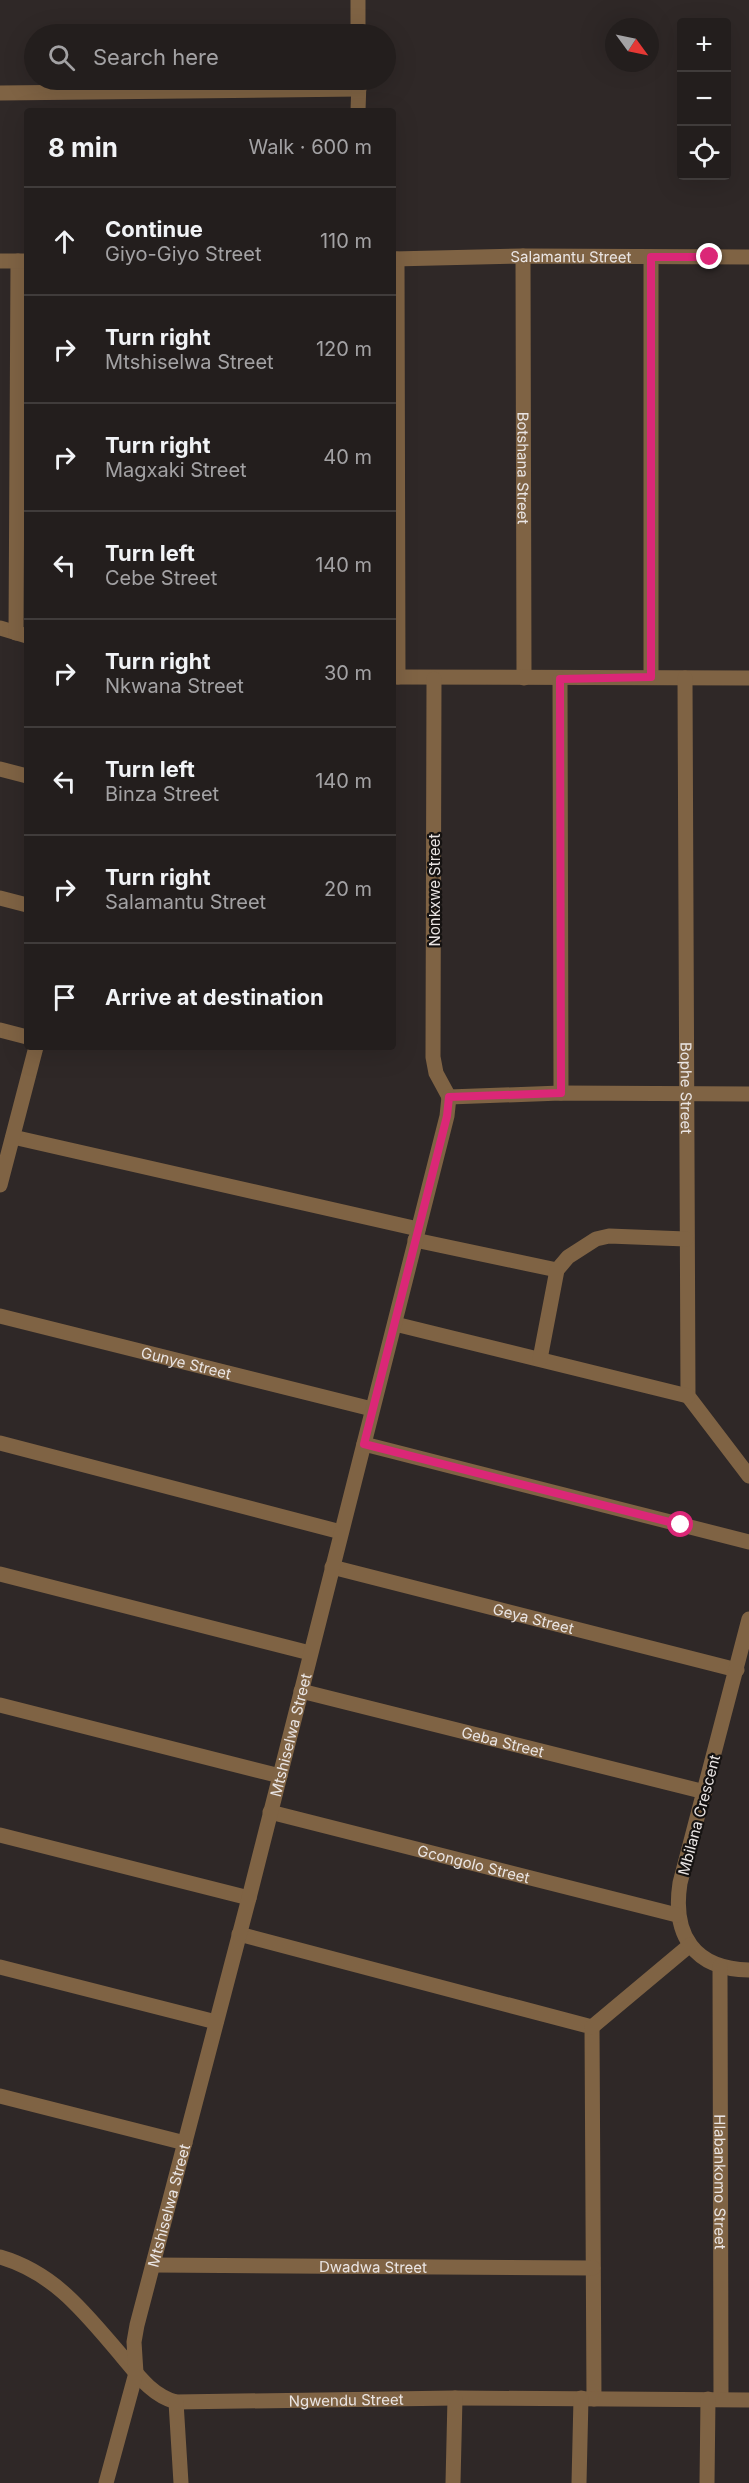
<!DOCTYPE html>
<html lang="en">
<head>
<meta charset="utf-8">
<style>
  body { margin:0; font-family:Inter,sans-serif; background:#2b2726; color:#f1f3f6 }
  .controls { position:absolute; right:18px; top:18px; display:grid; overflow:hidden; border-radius:6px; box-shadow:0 6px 24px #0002 }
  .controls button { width:54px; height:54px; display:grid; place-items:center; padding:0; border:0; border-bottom:2px solid #403c3b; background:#231e1d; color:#f1f3f6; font:30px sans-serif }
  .compass { position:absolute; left:605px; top:18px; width:54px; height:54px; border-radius:50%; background:#231e1d; box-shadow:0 6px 24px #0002; rotate:123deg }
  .stop { position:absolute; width:18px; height:18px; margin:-14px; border:4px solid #db2777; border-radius:50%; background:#fff }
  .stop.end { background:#db2777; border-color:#fff; box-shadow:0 2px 6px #0008 }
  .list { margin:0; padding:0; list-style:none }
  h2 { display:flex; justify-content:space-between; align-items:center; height:78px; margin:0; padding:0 24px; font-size:26px }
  h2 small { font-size:20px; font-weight:400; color:#a3a2a4 }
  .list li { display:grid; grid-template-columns:39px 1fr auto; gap:18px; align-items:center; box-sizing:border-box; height:108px; padding:0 24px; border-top:2px solid #403c3b }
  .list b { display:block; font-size:22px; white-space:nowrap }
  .list p { margin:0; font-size:20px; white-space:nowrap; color:#a3a2a4 }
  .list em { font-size:20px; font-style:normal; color:#a3a2a4 }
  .icon { flex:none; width:33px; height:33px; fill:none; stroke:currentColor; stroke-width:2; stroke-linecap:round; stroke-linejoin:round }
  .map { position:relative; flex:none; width:749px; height:2483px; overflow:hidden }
  .search { position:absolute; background:#231e1d; box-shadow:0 6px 24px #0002; left:24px; top:24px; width:372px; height:66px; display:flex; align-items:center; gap:15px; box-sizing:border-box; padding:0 21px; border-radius:33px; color:#a3a2a4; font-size:22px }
  .panel { position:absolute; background:#231e1d; box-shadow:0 6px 24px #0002; left:24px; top:108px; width:372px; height:942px; border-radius:6px }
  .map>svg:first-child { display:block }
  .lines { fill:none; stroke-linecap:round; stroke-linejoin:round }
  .minor { stroke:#7f6344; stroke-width:15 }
  .tertiary { stroke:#7f6344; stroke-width:15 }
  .route { stroke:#db2777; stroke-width:8 }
  .labels { text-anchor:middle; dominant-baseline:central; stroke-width:4.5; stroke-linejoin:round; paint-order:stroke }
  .street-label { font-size:15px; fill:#eae5e4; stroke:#151211 }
</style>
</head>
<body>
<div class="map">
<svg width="749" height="2483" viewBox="0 0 749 2483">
  <rect width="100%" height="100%" fill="#2f2827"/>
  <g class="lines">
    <g class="minor">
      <polyline points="358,0 358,34"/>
      <polyline points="0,93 359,89"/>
      <polyline points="358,111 359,81"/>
      <path id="s1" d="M 523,256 L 524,678"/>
      <polyline points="651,257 651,677"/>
      <polyline points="397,259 398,677"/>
      <polyline points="0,628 27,636"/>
      <polyline points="16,633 18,261"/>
      <polyline points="393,677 749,678"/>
      <path id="s2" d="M 685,678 L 688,1396 L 749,1476"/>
      <polyline points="434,679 433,1057 436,1073 449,1097"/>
      <polyline points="560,679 561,1093"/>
      <polyline points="0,769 27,776"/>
      <polyline points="0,898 27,905"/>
      <polyline points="0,1030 27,1037"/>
      <polyline points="449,1097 561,1093 749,1094"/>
      <polyline points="13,1137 418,1229"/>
      <polyline points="0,1185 36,1047"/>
      <polyline points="415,1240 557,1270"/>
      <path id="s3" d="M 0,1316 L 372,1409"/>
      <polyline points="395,1324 688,1396"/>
      <polyline points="540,1359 557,1270 568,1257 596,1239 609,1236 686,1239"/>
      <polyline points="0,1443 341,1532"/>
      <polyline points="364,1444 749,1542"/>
      <path id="s4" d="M 332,1567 L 737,1670"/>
      <polyline points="0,1574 310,1653"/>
      <path d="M 749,1619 L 680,1883 C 672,1935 694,1969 749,1970"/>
      <path id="s5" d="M 301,1691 L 705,1792"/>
      <polyline points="0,1705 280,1776"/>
      <path id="s6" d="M 270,1812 L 677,1915"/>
      <polyline points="0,1835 249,1898"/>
      <polyline points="239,1934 592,2027 594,2399"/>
      <path id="s7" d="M 720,1966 L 721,2399"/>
      <polyline points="0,1967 216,2022"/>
      <polyline points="592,2027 690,1945"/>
      <polyline points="0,2096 185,2143"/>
      <path id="s8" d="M 0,2257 C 55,2273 85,2313 121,2355 C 137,2374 151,2395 176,2402 L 455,2398 L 749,2400"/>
      <path id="s9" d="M 154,2265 L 593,2268"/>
      <polyline points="176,2402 181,2483"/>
      <path id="s10" d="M 106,2483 L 136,2373 L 134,2342 L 137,2325 L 249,1898 L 447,1116 L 449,1097"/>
      <polyline points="453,2483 455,2398"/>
      <polyline points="579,2483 581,2398"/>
      <polyline points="707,2483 708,2399"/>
    </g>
    <g class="tertiary">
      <path id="s11" d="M 393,259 L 523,256 L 749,257"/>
      <polyline points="0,261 27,261"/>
    </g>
  </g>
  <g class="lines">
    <polyline class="route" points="681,1525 364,1444 447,1116 449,1097 561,1093 560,679 651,677 651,257 710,257"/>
  </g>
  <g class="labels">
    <g class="street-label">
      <text stroke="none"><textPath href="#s11" startOffset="178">Salamantu Street</textPath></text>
      <text stroke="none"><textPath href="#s1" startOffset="212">Botshana Street</textPath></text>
      <text transform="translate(434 890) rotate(-90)">Nonkxwe Street</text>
      <text stroke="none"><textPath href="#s2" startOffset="410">Bophe Street</textPath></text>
      <text stroke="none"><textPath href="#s3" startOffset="192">Gunye Street</textPath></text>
      <text stroke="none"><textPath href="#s4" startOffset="208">Geya Street</textPath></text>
      <text stroke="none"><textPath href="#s10" startOffset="772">Mtshiselwa Street</textPath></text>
      <text stroke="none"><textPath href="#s5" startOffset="208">Geba Street</textPath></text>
      <text transform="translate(699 1815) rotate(-75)">Mbilana Crescent</text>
      <text stroke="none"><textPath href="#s6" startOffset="210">Gcongolo Street</textPath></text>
      <text stroke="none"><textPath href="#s7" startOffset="216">Hlabankomo Street</textPath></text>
      <text stroke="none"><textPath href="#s10" startOffset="286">Mtshiselwa Street</textPath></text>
      <text stroke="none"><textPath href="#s9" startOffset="219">Dwadwa Street</textPath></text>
      <text stroke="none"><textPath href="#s8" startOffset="402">Ngwendu Street</textPath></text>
    </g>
  </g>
</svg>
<div class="controls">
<button>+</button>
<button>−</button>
<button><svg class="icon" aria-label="locate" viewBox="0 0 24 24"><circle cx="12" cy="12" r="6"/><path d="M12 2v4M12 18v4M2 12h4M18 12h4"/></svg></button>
</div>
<svg class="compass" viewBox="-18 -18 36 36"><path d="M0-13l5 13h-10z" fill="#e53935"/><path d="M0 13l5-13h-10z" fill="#a3a2a4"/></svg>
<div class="stop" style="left:681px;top:1525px"></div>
<div class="stop end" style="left:710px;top:257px"></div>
<div class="search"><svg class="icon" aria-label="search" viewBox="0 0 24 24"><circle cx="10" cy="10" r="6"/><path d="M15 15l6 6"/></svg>Search here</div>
<section class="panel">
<h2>8 min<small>Walk · 600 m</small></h2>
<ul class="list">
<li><svg class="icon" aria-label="ahead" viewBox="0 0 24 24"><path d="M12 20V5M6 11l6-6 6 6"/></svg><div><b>Continue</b><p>Giyo-Giyo Street</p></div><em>110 m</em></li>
<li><svg class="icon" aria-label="right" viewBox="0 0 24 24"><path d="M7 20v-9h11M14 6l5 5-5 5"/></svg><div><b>Turn right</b><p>Mtshiselwa Street</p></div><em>120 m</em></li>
<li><svg class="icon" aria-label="right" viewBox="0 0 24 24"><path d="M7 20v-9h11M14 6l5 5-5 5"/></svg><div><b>Turn right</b><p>Magxaki Street</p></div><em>40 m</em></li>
<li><svg class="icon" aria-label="left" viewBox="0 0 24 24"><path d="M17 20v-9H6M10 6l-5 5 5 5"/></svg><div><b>Turn left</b><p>Cebe Street</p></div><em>140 m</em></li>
<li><svg class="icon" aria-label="right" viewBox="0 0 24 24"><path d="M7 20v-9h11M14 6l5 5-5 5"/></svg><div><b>Turn right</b><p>Nkwana Street</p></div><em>30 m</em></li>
<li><svg class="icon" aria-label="left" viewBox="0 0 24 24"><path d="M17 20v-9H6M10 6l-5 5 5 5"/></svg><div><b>Turn left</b><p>Binza Street</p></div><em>140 m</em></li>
<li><svg class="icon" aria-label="right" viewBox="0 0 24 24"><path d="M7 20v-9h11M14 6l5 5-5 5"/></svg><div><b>Turn right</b><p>Salamantu Street</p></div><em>20 m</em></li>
<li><svg class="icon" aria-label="arrive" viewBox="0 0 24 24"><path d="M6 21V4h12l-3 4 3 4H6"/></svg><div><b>Arrive at destination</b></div></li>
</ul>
</section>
</div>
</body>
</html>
